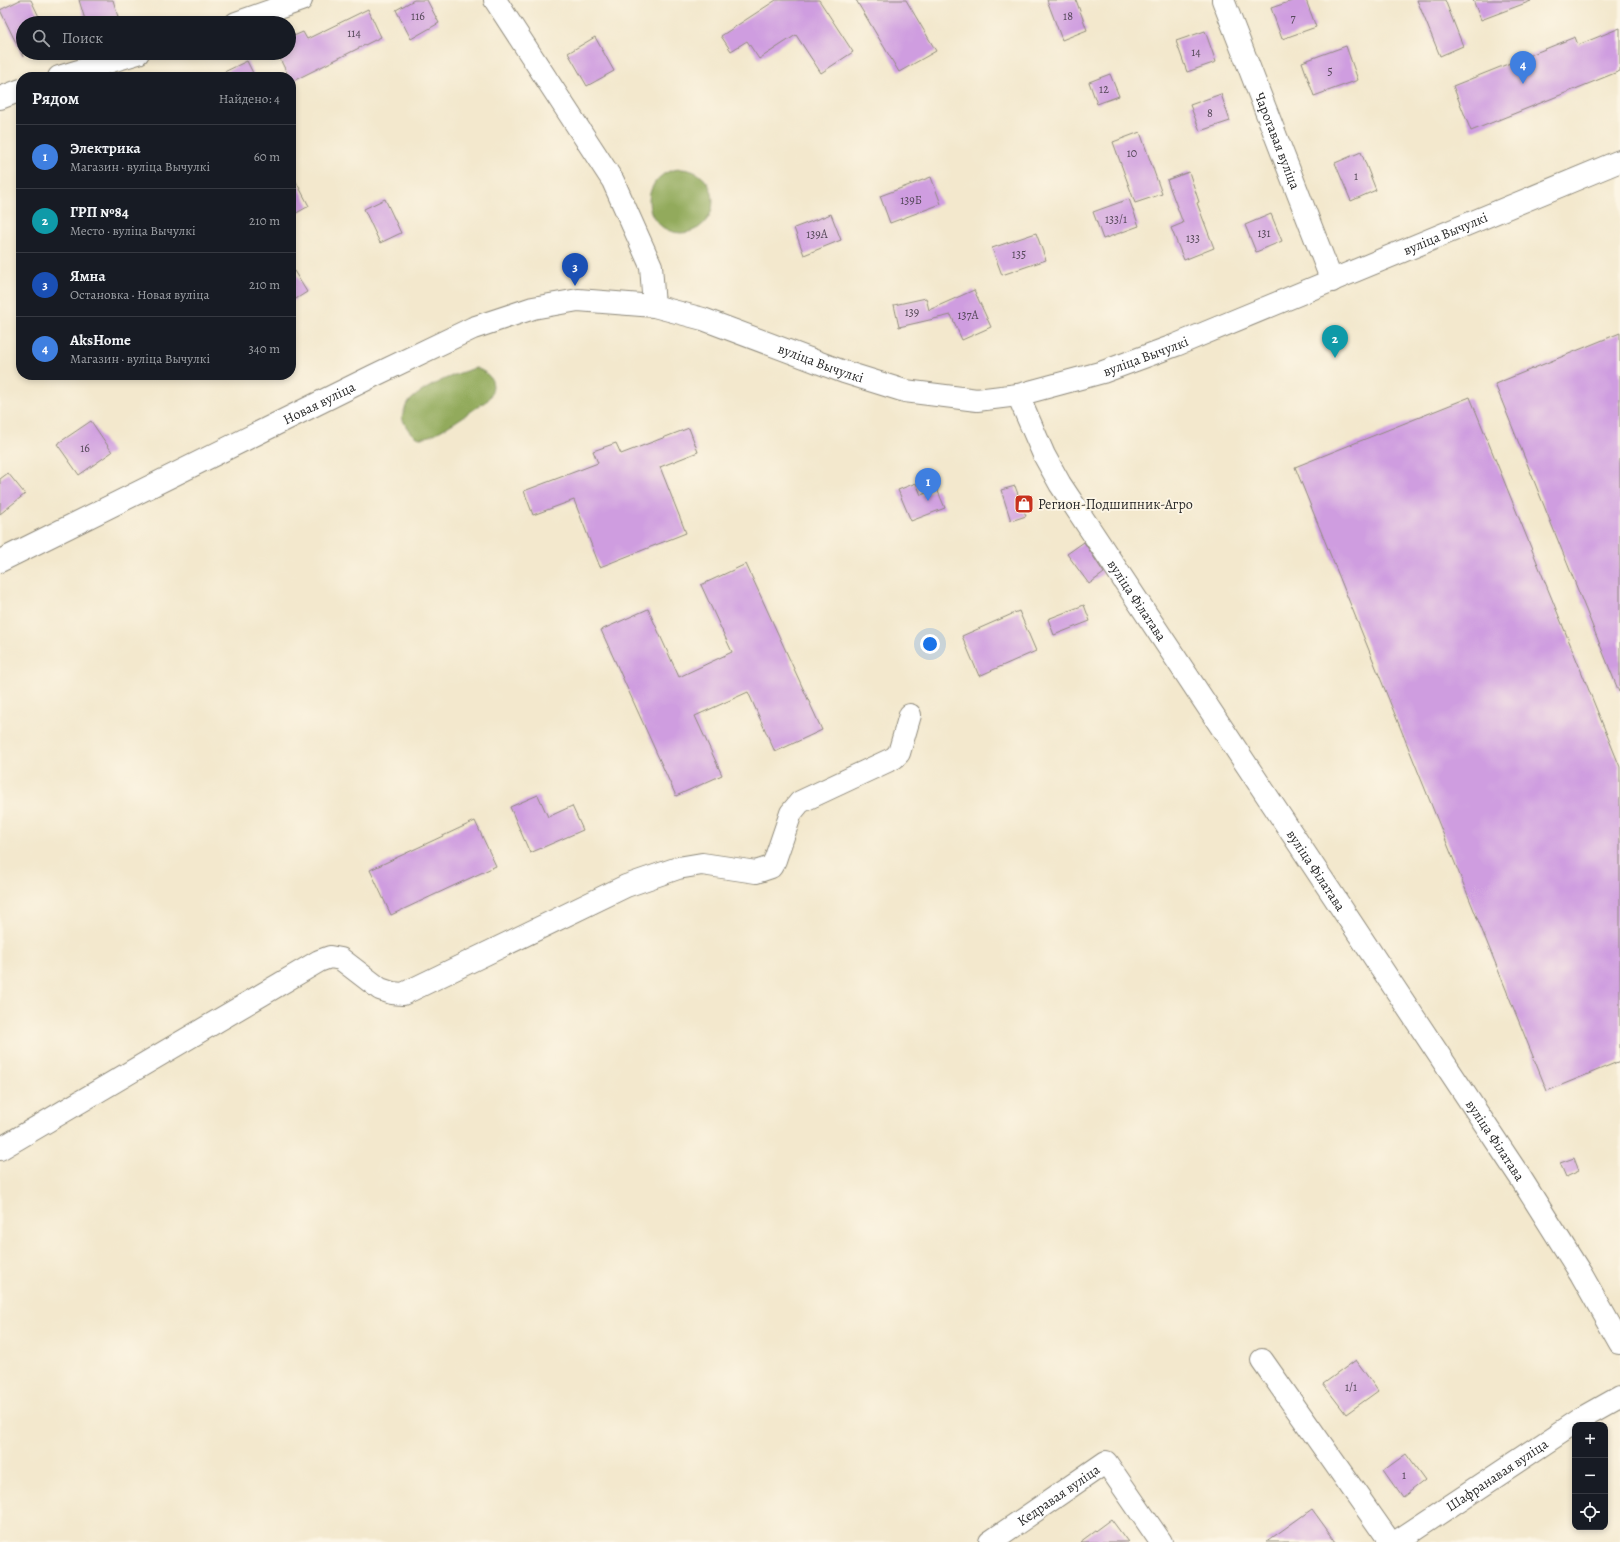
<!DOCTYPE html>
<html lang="ru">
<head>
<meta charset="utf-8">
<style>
  body { margin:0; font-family:Alegreya,serif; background:#20242c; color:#f1f3f6 }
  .controls { position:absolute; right:12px; bottom:12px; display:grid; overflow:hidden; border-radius:8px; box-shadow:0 2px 6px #0003 }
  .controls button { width:36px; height:36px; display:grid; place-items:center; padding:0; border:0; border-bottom:1px solid #363941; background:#171b24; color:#f1f3f6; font:20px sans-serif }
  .you { position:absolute; left:930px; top:644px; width:14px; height:14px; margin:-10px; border:3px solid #fff; border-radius:50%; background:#1a73e8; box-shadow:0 0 0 6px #1a73e833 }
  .badge { display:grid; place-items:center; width:26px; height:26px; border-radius:50%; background:#c8321e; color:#fff; font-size:13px; font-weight:700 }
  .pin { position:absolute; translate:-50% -33px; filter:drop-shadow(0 1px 2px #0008) }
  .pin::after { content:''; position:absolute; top:21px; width:14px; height:12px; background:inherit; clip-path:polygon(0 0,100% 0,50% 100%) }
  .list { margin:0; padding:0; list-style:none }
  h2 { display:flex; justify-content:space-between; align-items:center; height:52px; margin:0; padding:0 16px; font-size:17px }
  h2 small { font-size:13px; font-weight:400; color:#9ea1a6 }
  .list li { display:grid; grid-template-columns:26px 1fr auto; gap:12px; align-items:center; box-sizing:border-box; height:64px; padding:0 16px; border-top:1px solid #363941 }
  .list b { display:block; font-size:15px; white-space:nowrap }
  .list p { margin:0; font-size:13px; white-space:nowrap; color:#9ea1a6 }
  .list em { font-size:13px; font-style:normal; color:#9ea1a6 }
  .icon { flex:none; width:22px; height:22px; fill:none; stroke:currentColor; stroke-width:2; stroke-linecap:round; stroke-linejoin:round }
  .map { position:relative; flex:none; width:1620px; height:1542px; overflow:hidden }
  .search { position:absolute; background:#171b24; box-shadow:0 2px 6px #0003; left:16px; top:16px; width:280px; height:44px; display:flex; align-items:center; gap:10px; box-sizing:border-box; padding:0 14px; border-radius:22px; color:#9ea1a6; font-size:15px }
  .panel { position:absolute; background:#171b24; box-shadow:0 2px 6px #0003; left:16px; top:72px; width:280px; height:308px; border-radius:16px }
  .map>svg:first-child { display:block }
  .forest { fill:#92aa5b; stroke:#5e6a43 }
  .building { fill:#cf9de0 }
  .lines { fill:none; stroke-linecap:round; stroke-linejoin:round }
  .minor-casing { stroke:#8f8a7c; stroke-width:24 }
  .minor { stroke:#fff; stroke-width:22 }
  .labels { text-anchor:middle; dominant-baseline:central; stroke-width:3.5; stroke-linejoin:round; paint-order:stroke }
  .number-label { font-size:12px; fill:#544858 }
  .street-label { font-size:14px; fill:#2b2b2b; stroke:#fcf5e5 }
  .poi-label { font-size:14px; fill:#2b2b2b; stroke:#fcf5e5; text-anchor:start }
</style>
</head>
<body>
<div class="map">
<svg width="1620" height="1542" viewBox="0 0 1620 1542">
  <rect width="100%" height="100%" fill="#fcf5e5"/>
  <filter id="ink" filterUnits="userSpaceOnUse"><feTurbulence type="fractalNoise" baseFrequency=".025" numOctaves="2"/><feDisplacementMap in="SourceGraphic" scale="8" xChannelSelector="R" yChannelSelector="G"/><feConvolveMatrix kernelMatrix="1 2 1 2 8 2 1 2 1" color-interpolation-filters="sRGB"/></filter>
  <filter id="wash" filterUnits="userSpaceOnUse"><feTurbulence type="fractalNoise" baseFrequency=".012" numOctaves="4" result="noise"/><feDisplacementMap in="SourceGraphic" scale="16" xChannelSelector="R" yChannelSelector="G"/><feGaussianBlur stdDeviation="0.9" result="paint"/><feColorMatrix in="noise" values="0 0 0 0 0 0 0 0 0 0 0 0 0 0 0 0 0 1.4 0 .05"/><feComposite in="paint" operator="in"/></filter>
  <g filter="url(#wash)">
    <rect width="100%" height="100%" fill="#f3e8cd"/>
    <g class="forest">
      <circle cx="681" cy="201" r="32"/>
      <path d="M 476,368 C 492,374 498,384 488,400 C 475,408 434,439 420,438 C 410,436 406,426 402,418 C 403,414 405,407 407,404 C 420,388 456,373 476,368 Z"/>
    </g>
    <g id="blocks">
      <g class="building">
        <polygon points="20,0 31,0 42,23 23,23 23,57 0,10"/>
        <polygon points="79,0 113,0 118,17 100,23 86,23"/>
        <polygon points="414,0 427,0 439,23 411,39 396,10"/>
        <polygon points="776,0 819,0 853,52 821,73 796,35 759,59 747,41 731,51 721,36"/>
        <polygon points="856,0 906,0 936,51 899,72"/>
        <polygon points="1047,0 1076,0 1087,30 1062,40"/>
        <polygon points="1295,0 1306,0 1316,27 1282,39 1271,8"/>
        <polygon points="1417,0 1445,0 1463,46 1440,56"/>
        <polygon points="1473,0 1530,0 1531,1 1481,20"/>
        <polygon points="368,9 381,37 291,82 291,77 289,77 277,53 289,53 289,38 303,32 307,39"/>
        <polygon points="1620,28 1620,71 1471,131 1453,86 1575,37 1578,45"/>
        <polygon points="1205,31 1216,62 1187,72 1176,41"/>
        <polygon points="595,37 614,71 587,86 568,53"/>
        <polygon points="1346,46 1358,80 1314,96 1302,62"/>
        <polygon points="247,61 255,77 214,77"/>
        <polygon points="1110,74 1119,96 1097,104 1089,82"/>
        <polygon points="1221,94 1230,121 1200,131 1190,105"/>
        <polygon points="1140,132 1162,194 1135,203 1113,142"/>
        <polygon points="1361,152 1376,190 1351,201 1335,163"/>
        <polygon points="291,172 309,206 291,216"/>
        <polygon points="1189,172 1199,202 1197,203 1214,248 1184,260 1171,228 1183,223 1167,180"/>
        <polygon points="931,177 941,204 890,223 880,196"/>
        <polygon points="385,199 401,233 380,243 364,209"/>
        <polygon points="1129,199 1139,226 1103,239 1093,212"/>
        <polygon points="831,214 841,240 804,255 794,228"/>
        <polygon points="1271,214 1282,241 1256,252 1245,225"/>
        <polygon points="1036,233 1046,260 1002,275 992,248"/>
        <polygon points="291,266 307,292 291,302"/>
        <polygon points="974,290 991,327 962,340 951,315 899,327 894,305 926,298 929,310"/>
        <polygon points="1620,333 1620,692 1619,692 1495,384"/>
        <polygon points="1470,397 1620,767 1620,1061 1547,1091 1295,467"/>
        <polygon points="91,421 112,452 79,475 57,444"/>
        <polygon points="689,428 698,452 660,467 686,533 600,567 574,500 533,515 524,491 598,463 593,451 616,443 621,454"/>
        <polygon points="8,473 25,494 0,514 0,479"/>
        <polygon points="916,483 921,495 937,489 945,508 911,521 898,490"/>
        <polygon points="1015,486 1026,516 1011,521 1001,490"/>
        <polygon points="1084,542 1104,573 1089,584 1067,554"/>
        <polygon points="746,564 822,730 775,752 748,692 695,716 722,775 676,796 601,630 648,609 679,677 732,652 701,585"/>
        <polygon points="1084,605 1090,621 1054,635 1048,619"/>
        <polygon points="1019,611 1036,651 979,676 962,636"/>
        <polygon points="538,795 548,817 572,806 583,830 530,853 510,807"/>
        <polygon points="475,821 496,866 391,915 370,870"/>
        <polygon points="1574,1158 1579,1171 1566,1177 1560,1163"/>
        <polygon points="1356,1360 1378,1391 1346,1414 1323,1384"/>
        <polygon points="1406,1454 1425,1480 1403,1497 1384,1470"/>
        <polygon points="1312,1509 1336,1542 1266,1542"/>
        <polygon points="1111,1519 1128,1542 1080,1542"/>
      </g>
    </g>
  </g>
  <g filter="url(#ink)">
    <use href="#blocks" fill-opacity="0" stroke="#8f8a7c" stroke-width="1"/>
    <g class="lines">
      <g class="minor-casing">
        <g id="minor">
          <polyline points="495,0 613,181 651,266 654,306"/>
          <path id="s1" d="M 1223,0 L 1332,281"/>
          <polyline points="236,23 301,0"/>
          <polyline points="59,77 138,53"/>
          <polyline points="0,98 21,90"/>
          <path id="s2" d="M 1018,395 L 1044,455 L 1060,484 L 1520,1177 L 1581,1274 L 1620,1343"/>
          <path id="s3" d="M 0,561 L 373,376 L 473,328 L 533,308 L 578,300 L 654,306 L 703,319 L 844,372 L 905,391 L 977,400 L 1018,395 L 1103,372 L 1176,345 L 1620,161"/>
          <polyline points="0,1149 319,961 330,957 341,959 380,989 392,993 403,994 626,886 678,868 702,864 756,872 771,867 775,860 791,813 800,802 894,758 899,753 910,715"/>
          <polyline points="1262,1360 1390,1542"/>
          <path id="s4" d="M 990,1542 L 1106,1462 L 1161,1542"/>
          <path id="s5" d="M 1396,1542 L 1581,1419 L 1620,1397"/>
        </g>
      </g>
      <use href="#minor" class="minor"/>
    </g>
  </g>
  <defs>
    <g id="shop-square" transform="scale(1)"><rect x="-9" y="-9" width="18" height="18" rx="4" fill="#c8321e" stroke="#fcf5e5"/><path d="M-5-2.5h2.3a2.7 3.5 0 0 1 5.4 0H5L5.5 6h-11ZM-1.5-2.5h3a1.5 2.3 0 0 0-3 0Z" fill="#fff"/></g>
  </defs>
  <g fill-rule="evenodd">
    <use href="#shop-square" x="1024" y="504"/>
  </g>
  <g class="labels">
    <g class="number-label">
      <text x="418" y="16">116</text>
      <text x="1068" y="16">18</text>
      <text x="1293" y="18">7</text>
      <text x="354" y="33">114</text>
      <text x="1196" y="52">14</text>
      <text x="1330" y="71">5</text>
      <text x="1104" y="89">12</text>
      <text x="1210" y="113">8</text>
      <text x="1132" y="153">10</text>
      <text x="1356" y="176">1</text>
      <text x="911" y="200">139Б</text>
      <text x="1116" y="219">133/1</text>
      <text x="1264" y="233">131</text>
      <text x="817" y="234">139А</text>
      <text x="1193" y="238">133</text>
      <text x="1019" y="254">135</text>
      <text x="912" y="312">139</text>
      <text x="968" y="315">137А</text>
      <text x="85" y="448">16</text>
      <text x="1351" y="1387">1/1</text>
      <text x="1404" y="1475">1</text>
    </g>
    <g class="street-label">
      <text stroke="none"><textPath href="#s1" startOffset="151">Чаротавая вуліца</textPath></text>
      <text stroke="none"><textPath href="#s3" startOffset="1549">вуліца Вычулкі</textPath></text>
      <text stroke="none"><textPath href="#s3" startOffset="1225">вуліца Вычулкі</textPath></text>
      <text stroke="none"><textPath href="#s3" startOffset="889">вуліца Вычулкі</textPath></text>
      <text stroke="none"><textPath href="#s3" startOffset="356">Новая вуліца</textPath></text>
      <text stroke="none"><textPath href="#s2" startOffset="238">вуліца Філатава</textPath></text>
      <text stroke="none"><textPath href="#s2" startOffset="562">вуліца Філатава</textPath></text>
      <text stroke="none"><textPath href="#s2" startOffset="886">вуліца Філатава</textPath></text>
      <text stroke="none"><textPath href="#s5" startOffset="121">Шафранавая вуліца</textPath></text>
      <text stroke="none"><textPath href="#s4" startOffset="83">Кедравая вуліца</textPath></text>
    </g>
    <g class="poi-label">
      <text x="1038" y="504">Регион-Подшипник-Агро</text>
    </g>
  </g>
</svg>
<div class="controls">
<button>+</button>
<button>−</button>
<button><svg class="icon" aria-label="locate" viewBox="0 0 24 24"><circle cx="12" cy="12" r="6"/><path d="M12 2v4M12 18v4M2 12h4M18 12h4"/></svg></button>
</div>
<div class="you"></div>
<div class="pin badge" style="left:928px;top:501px;background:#3f7fe0">1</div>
<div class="pin badge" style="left:1335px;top:358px;background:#0f9aa8">2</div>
<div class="pin badge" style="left:575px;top:286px;background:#1a4fb4">3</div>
<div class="pin badge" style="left:1523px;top:84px;background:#3f7fe0">4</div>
<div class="search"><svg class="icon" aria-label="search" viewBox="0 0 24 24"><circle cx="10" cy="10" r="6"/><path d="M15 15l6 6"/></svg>Поиск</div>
<section class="panel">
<h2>Рядом<small>Найдено: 4</small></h2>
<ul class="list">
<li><span class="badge" style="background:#3f7fe0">1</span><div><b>Электрика</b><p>Магазин · вуліца Вычулкі</p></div><em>60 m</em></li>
<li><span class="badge" style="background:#0f9aa8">2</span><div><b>ГРП №84</b><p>Место · вуліца Вычулкі</p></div><em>210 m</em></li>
<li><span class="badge" style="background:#1a4fb4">3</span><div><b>Ямна</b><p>Остановка · Новая вуліца</p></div><em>210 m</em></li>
<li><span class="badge" style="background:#3f7fe0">4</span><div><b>AksHome</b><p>Магазин · вуліца Вычулкі</p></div><em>340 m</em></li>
</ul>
</section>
</div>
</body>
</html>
